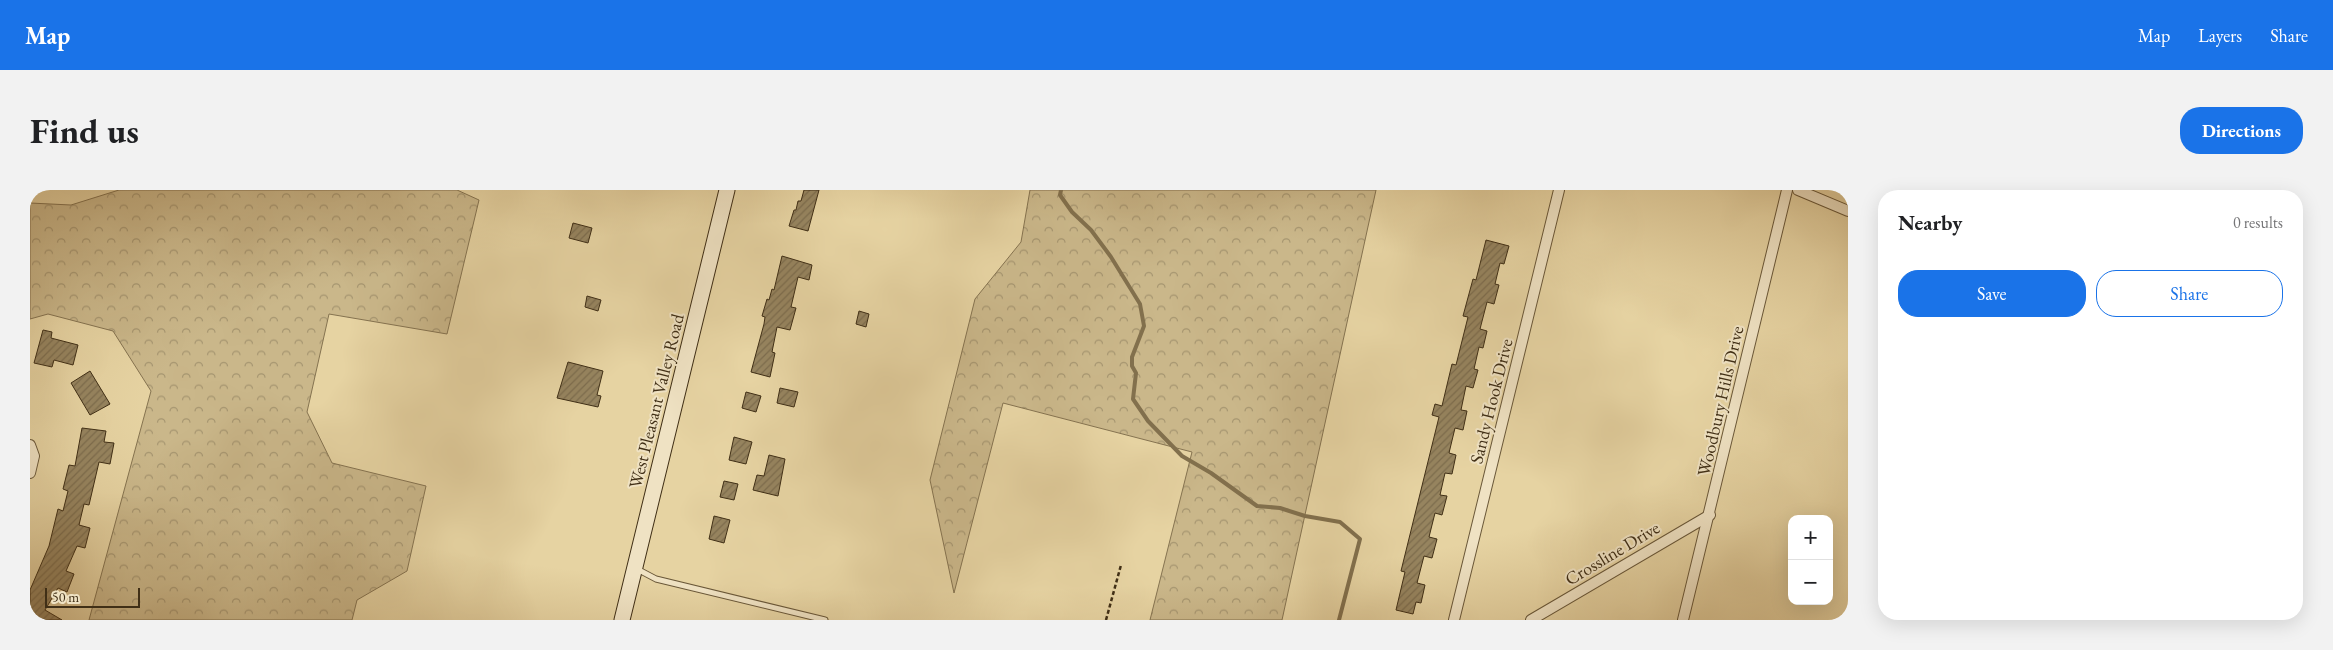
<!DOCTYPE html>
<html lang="en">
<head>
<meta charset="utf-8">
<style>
  body { margin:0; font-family:"EB Garamond",serif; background:#f2f2f2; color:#202124 }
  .controls { position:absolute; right:15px; bottom:15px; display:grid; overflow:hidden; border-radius:10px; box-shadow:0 5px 20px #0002 }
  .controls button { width:45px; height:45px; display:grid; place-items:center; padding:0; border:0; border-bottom:1px solid #e0e0e0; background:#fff; color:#202124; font:25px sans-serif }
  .scale { position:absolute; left:15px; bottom:12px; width:95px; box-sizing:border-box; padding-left:5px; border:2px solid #402f16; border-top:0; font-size:14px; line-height:18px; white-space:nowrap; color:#402f16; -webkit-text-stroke:4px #efe2c3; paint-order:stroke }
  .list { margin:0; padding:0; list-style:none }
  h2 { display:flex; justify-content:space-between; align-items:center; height:65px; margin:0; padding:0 20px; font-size:21px }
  h2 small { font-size:16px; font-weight:400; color:#757577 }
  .actions { display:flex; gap:10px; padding:15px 20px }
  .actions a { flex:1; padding:11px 0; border:1px solid #1a73e8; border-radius:20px; text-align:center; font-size:18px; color:#1a73e8 }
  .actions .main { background:#1a73e8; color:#fff }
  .map { position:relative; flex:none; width:1818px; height:430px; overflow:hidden; border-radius:20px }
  header { display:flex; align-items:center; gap:30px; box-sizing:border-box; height:70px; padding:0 25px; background:#1a73e8; color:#fff }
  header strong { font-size:24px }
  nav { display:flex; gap:28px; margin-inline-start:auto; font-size:18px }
  .intro { display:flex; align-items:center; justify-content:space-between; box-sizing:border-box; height:120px; padding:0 30px }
  h1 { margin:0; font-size:35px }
  .button { padding:12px 22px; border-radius:20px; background:#1a73e8; color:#fff; font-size:18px; font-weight:700 }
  main { display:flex; gap:30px; padding:0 30px }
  aside { flex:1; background:#fff; border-radius:20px; box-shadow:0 5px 20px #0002 }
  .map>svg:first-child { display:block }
  .forest { fill:url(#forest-crowns); stroke:#857350 }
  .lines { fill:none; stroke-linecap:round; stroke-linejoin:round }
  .stream { stroke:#82704d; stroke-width:4 }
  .building { fill:url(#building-hatch); stroke:#402f16 }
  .lane-casing { stroke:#6a5839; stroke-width:7 }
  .street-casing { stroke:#6a5839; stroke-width:12 }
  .secondary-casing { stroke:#402f16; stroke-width:17 }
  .path { stroke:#402f16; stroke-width:2.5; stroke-dasharray:4 2.5; stroke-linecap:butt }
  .lane { stroke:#efe2c3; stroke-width:5 }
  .street { stroke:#efe2c3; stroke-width:10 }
  .secondary { stroke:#efe2c3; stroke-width:15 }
  .labels { text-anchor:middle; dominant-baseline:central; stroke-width:4; stroke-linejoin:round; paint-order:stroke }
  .street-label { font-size:18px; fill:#402f16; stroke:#efe2c3 }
</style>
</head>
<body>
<header>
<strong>Map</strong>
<nav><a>Map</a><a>Layers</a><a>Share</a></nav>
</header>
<div class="intro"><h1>Find us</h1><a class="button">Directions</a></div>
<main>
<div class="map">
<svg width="1818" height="430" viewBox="0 0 1818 430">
  <defs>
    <pattern id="forest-crowns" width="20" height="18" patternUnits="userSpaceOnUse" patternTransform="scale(1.25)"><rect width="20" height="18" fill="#cab78a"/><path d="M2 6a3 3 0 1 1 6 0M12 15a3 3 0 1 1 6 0" fill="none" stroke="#a59570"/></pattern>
    <pattern id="building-hatch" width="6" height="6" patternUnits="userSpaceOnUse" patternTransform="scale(1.25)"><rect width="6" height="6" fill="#96845f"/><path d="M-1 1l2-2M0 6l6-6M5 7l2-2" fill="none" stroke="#7c6c4d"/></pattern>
  </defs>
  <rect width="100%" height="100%" fill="#e6d3a2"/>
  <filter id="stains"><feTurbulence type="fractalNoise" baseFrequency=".004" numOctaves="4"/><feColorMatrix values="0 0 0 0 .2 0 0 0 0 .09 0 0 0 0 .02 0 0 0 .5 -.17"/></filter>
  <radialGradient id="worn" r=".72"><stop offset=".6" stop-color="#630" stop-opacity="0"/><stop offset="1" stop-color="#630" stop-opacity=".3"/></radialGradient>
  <g class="forest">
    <polygon points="89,0 427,0 449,10 417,144 299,124 277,222 302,273 396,296 377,381 327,410 322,430 59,430 121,201 83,141 18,124 0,129 0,13 41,15"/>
    <polygon points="1000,0 1346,0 1252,430 1120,430 1162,262 973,213 924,403 900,290 945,109 991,52"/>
  </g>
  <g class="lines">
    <polyline class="stream" points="1031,0 1030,5 1042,22 1061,40 1081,67 1110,114 1114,136 1102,167 1102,176 1106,183 1103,209 1118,231 1152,266 1181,283 1227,316 1250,318 1275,326 1310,332 1330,349 1309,430"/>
  </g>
  <g class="building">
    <polygon points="774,0 789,0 778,41 759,36 764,20 766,20 768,11 771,11"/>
    <polygon points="543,33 562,38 558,53 539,48"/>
    <polygon points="1456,50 1479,56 1474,74 1470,73 1465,94 1469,95 1464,114 1457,112 1450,139 1457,141 1453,158 1449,157 1444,179 1448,180 1443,198 1436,196 1431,220 1437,221 1433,240 1425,238 1419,263 1426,265 1422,284 1415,283 1410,305 1417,306 1412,325 1405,323 1399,347 1407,349 1402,368 1394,366 1387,393 1395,395 1391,413 1386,412 1383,424 1366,420 1375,382 1371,381 1409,227 1402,225 1405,214 1412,216 1422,174 1426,175 1438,127 1433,126 1443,89 1446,90"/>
    <polygon points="752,66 782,75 779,90 768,87 761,117 766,118 760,140 747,137 742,162 745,163 740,187 721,182 734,134 735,127 732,126 737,109 739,110 742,99 744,100"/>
    <polygon points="557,106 571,110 568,121 555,117"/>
    <polygon points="829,121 839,124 836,137 826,134"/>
    <polygon points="13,140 22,142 21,148 48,155 43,175 24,170 22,177 4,173"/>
    <polygon points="538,172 573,181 567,205 571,206 568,217 527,208"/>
    <polygon points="60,181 80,214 60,225 41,193"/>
    <polygon points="750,198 768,202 764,217 747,213"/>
    <polygon points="716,202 731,206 726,222 712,218"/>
    <polygon points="52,238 76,241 74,252 84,253 80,274 69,272 59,315 54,314 49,335 60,338 55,358 47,356 36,381 44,384 37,402 28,398 15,420 32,430 0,430 0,400 19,356 28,319 33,321 38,301 33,299 39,275 45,276"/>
    <polygon points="704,247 722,252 716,274 699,270"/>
    <polygon points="739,265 755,269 748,306 723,300 727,285 734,286"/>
    <polygon points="694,291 708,294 704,310 690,307"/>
    <polygon points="684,326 700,330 694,353 679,349"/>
  </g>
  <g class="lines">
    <g class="lane-casing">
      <polyline id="lane" points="607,379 626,389 795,430"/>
    </g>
    <g class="street-casing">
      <g id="street">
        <polyline points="1768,0 1818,21"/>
        <polyline points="0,255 4,266 0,283"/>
        <polyline points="1424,430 1529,0"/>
        <polyline points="1501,430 1680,325"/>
        <polyline points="1653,430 1757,0"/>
      </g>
    </g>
    <g class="secondary-casing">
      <polyline id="secondary" points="592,430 697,0"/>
    </g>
    <polyline class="path" points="1076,430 1091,375"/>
    <use href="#lane" class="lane"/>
    <use href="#street" class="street"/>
    <use href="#secondary" class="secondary"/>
  </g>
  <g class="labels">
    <g class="street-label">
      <text transform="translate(626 211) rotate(-76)">West Pleasant Valley Road</text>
      <text transform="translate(1461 211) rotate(-76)">Sandy Hook Drive</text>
      <text transform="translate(1690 211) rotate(-77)">Woodbury Hills Drive</text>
      <text transform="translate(1582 363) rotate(-31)">Crossline Drive</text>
    </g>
  </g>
  <rect width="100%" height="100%" filter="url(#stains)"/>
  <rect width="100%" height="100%" fill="url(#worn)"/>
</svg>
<div class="controls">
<button>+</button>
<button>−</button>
</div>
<div class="scale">50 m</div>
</div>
<aside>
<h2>Nearby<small>0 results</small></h2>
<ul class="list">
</ul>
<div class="actions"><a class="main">Save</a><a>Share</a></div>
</aside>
</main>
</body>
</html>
